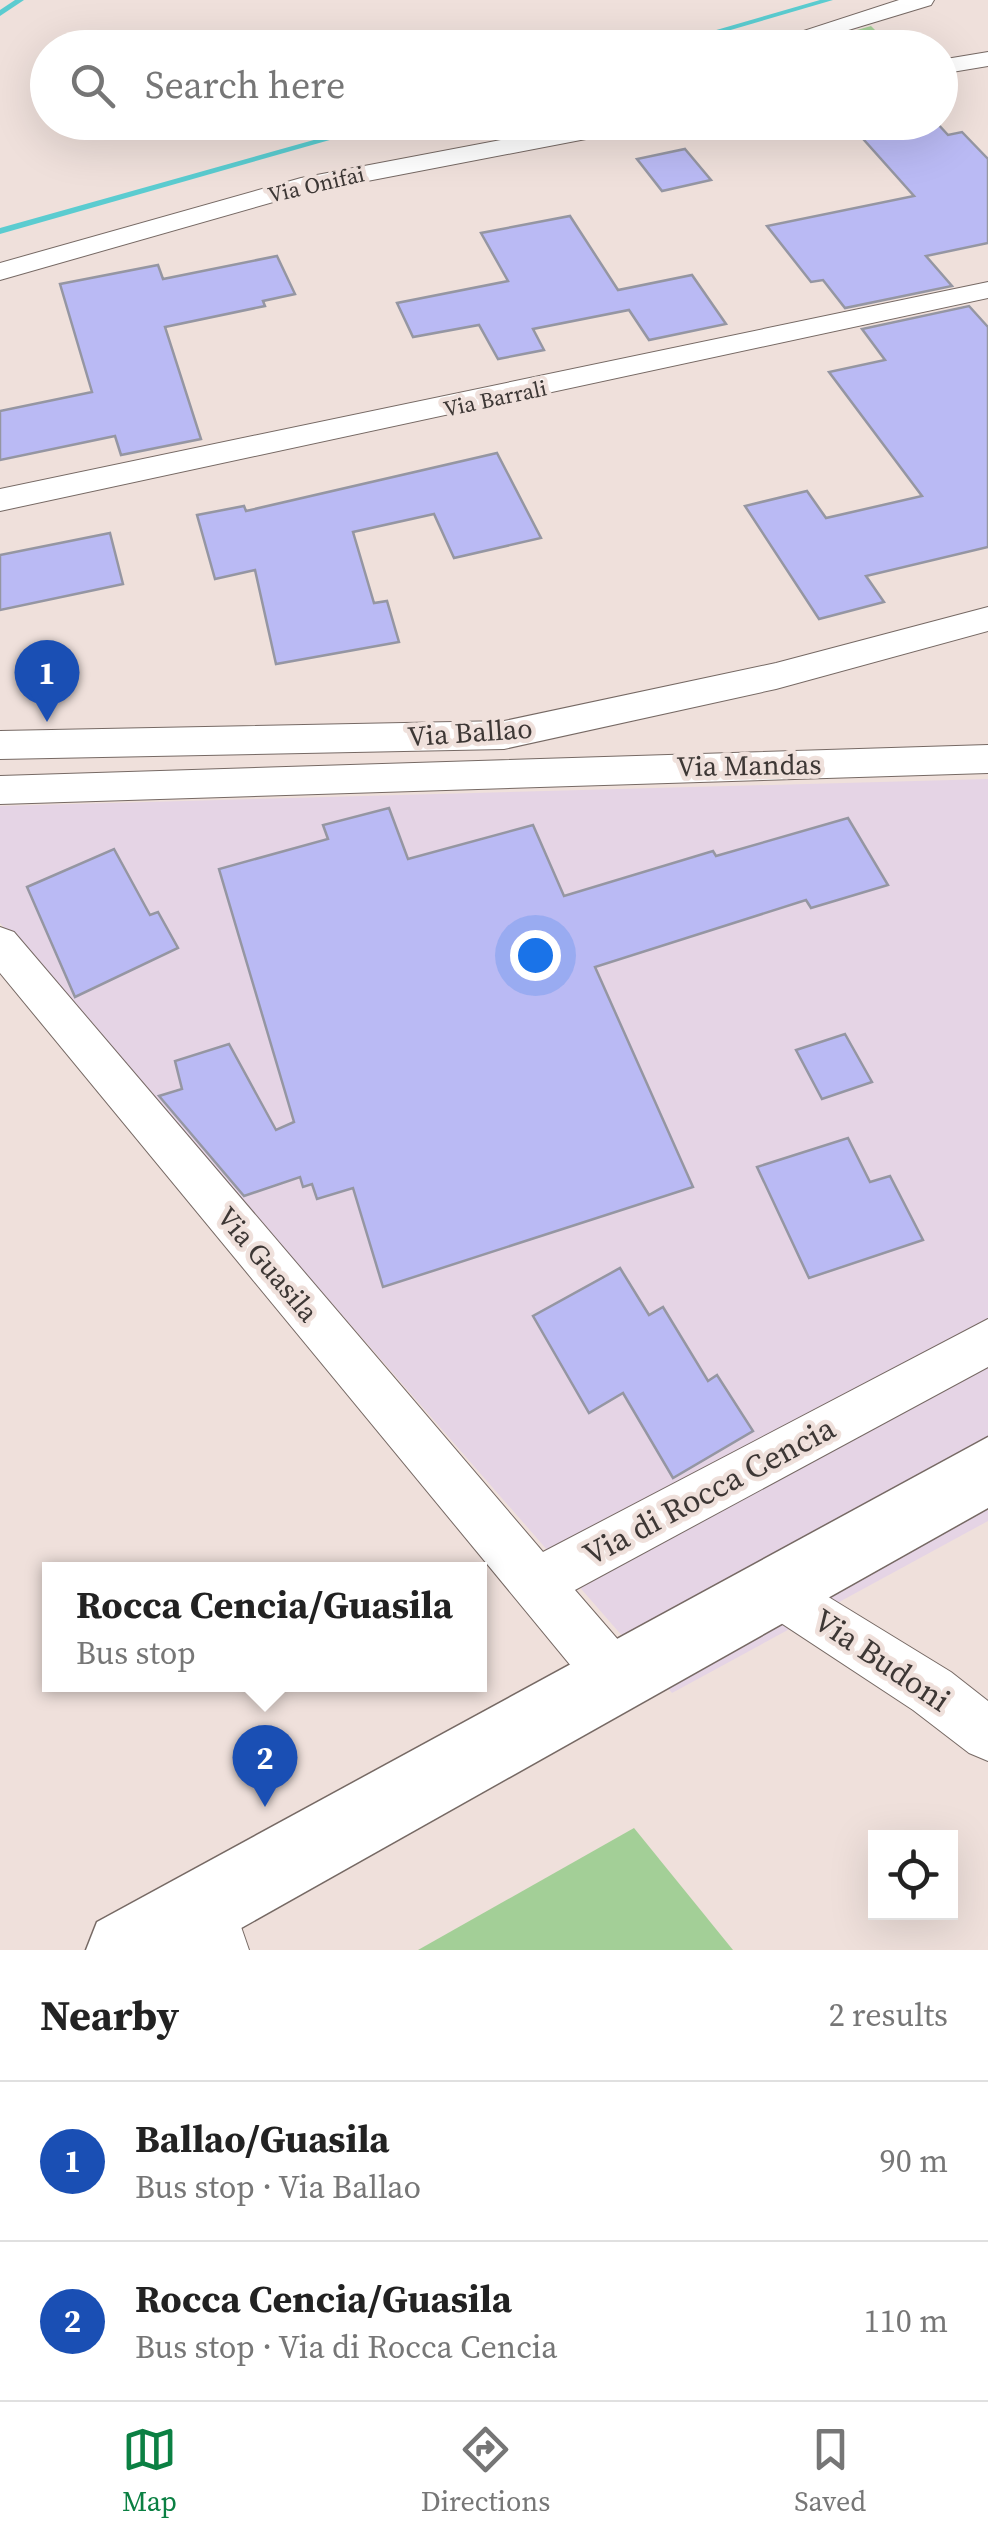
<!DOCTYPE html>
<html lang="en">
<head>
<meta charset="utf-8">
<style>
  body { margin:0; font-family:"Source Serif 4",serif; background:#f6f6f6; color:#222 }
  .controls { position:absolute; right:30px; bottom:30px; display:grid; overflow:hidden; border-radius:0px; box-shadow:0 10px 40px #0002 }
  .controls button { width:90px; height:90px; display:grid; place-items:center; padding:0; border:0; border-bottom:2px solid #e0e0e0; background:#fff; color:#222; font:50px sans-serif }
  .you { position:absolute; left:535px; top:955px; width:35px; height:35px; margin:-25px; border:8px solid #fff; border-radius:50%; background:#1a73e8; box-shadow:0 0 0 15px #1a73e833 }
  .badge { display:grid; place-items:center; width:65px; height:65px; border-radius:50%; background:#0b8043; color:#fff; font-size:32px; font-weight:700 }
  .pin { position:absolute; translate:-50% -82px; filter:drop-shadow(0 2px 5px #0008) }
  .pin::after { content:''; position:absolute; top:52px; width:35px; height:30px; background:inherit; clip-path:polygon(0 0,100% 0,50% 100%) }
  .popup { position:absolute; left:42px; top:1562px; width:445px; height:130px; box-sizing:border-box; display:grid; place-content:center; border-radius:0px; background:#fff; filter:drop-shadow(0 2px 8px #0005); font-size:32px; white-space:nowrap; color:#767676 }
  .popup b { font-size:38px; color:#222 }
  .popup::after { content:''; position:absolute; left:50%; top:100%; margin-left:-20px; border:20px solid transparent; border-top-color:#fff }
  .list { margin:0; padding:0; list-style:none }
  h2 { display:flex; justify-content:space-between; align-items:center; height:130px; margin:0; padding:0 40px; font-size:42px }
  h2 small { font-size:32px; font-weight:400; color:#767676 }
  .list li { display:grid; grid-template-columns:65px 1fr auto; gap:30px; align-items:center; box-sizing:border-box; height:160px; padding:0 40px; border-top:2px solid #e0e0e0 }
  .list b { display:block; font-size:38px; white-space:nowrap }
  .list p { margin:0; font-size:32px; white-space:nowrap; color:#767676 }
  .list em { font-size:32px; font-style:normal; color:#767676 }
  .icon { flex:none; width:55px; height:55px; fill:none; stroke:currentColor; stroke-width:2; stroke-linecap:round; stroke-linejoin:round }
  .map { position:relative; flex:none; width:988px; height:1950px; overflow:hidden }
  .search { position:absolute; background:#fff; box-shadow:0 10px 40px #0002; left:30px; right:30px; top:30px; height:110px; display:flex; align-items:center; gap:25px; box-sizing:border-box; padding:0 35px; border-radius:55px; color:#767676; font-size:38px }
  .sheet { height:450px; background:#fff }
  nav { display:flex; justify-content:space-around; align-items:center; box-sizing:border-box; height:140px; border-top:2px solid #e0e0e0; background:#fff; font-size:28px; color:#767676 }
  nav a { display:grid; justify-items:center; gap:5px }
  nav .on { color:#0b8043 }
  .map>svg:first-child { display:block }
  .industrial { fill:#e5d4e5 }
  .green { fill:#a3cf97 }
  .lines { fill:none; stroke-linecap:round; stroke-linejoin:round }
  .stream { fill:#5bccd0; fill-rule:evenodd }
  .building { fill:#babaf4; stroke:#9596a2; stroke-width:2.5 }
  .street-casing { stroke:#766964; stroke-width:2 }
  .secondary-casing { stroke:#766964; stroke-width:3 }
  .street { fill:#fff; fill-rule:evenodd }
  .secondary { fill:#fff; fill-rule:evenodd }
  .labels { text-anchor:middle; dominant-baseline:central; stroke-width:9; stroke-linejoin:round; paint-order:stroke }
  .far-street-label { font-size:22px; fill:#3d3735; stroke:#efe0db }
  .street-label { font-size:28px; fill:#3d3735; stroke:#efe0db }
  .near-street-label { font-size:32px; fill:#3d3735; stroke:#efe0db }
</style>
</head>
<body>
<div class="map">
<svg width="988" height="1950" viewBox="0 0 988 1950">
  <rect width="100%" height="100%" fill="#efe0db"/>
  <polygon class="industrial" points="988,779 988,1521 672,1693 0,923 0,806"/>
  <g class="green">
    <polygon points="871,26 892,47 797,47"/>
    <polygon points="634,1828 733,1950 418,1950"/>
  </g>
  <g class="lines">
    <g class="stream">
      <polygon points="15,0 24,0 0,16 0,10"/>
      <polygon points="820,0 833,0 669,48 654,48"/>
      <polygon points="378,122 393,122 0,234 0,228"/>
    </g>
  </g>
  <g class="building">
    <polygon points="848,122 936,122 948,135 962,132 988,159 988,243 926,256 952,286 845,308 823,280 811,282 767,226 914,196"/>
    <polygon points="685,149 711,180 662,191 637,159"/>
    <polygon points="570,216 618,290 692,275 726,324 649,340 629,310 533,329 544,350 498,359 479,325 413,337 397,303 508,281 481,233"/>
    <polygon points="277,256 295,294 263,301 265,306 165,327 201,439 121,455 115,436 0,460 0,411 92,392 60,284 158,265 163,279"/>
    <polygon points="969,306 988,327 988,547 866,576 884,602 819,619 745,506 807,491 826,518 922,496 829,372 885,360 862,329"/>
    <polygon points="497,453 541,538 454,558 434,514 353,532 374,603 387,601 399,642 276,664 255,570 215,579 197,515 244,506 246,511"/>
    <polygon points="110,533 123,584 0,610 0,555"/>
    <polygon points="389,808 408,859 533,825 564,896 713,851 716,856 848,818 888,885 811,908 806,900 595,967 693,1187 383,1287 353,1188 317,1199 312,1184 303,1187 300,1177 244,1196 159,1096 182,1089 175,1061 229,1044 276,1130 294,1122 219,869 328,839 323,825"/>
    <polygon points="114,849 150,915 158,912 178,948 75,997 27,887"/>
    <polygon points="845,1034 872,1082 822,1099 796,1050"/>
    <polygon points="848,1138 870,1182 890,1176 923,1240 809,1278 757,1167"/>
    <polygon points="620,1268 649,1315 663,1307 708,1381 717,1375 753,1431 673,1478 623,1393 589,1413 533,1316"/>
  </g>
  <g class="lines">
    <g class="street-casing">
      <g id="street">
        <polygon points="899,0 934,0 931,5 789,48 751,48"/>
        <polygon points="988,52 988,66 940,74 940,60"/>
        <polygon points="596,122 650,122 638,129 305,193 0,280 0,263 301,178"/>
        <polygon points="988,282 988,298 0,511 0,489"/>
        <polygon points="988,607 988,631 776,689 504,749 0,759 0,731 504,721 776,663"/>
        <polygon points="988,745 988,773 0,804 0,776"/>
        <polygon points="0,927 14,932 543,1552 988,1319 988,1367 575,1590 633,1657 640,1676 633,1695 614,1702 595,1695 0,973"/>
        <polygon points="773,1563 951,1672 988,1701 988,1761 969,1753 913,1710 755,1606 748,1588 755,1570"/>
        <polygon points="206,1875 226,1883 249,1950 191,1950 178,1903 186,1883"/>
      </g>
    </g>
    <g class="secondary-casing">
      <polygon id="secondary" points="988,1437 988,1508 202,1950 86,1950 97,1922"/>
    </g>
    <use href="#street" class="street"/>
    <use href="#secondary" class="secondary"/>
  </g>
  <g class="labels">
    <g class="far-street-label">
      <text transform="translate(316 184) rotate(-13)">Via Onifai</text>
      <text transform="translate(495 398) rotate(-12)">Via Barrali</text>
    </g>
    <g class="street-label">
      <text transform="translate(470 732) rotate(-4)">Via Ballao</text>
      <text transform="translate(749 765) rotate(-1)">Via Mandas</text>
      <text transform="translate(268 1264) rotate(50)">Via Guasila</text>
    </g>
    <g class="near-street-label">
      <text transform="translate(709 1491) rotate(-28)">Via di Rocca Cencia</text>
      <text transform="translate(882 1660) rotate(34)">Via Budoni</text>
    </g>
  </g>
</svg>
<div class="controls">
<button><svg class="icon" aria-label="locate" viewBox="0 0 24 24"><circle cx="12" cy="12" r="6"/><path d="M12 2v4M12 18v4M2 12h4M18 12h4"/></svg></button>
</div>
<div class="you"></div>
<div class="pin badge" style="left:47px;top:722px;background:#1a4fb4">1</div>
<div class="pin badge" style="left:265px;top:1807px;background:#1a4fb4">2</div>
<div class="popup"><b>Rocca Cencia/Guasila</b>Bus stop</div>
<div class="search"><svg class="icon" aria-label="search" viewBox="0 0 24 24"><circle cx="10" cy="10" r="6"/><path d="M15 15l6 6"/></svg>Search here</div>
</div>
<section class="sheet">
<h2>Nearby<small>2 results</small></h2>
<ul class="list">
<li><span class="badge" style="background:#1a4fb4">1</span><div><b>Ballao/Guasila</b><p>Bus stop · Via Ballao</p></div><em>90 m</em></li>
<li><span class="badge" style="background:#1a4fb4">2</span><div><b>Rocca Cencia/Guasila</b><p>Bus stop · Via di Rocca Cencia</p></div><em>110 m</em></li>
</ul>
</section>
<nav>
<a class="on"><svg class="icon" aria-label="map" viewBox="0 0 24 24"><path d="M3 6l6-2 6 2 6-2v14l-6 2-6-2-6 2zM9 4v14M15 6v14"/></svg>Map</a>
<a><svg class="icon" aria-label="directions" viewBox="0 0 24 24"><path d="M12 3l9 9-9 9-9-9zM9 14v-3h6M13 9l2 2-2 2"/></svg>Directions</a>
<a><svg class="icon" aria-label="saved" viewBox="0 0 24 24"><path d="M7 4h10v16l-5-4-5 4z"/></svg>Saved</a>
</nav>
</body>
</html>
